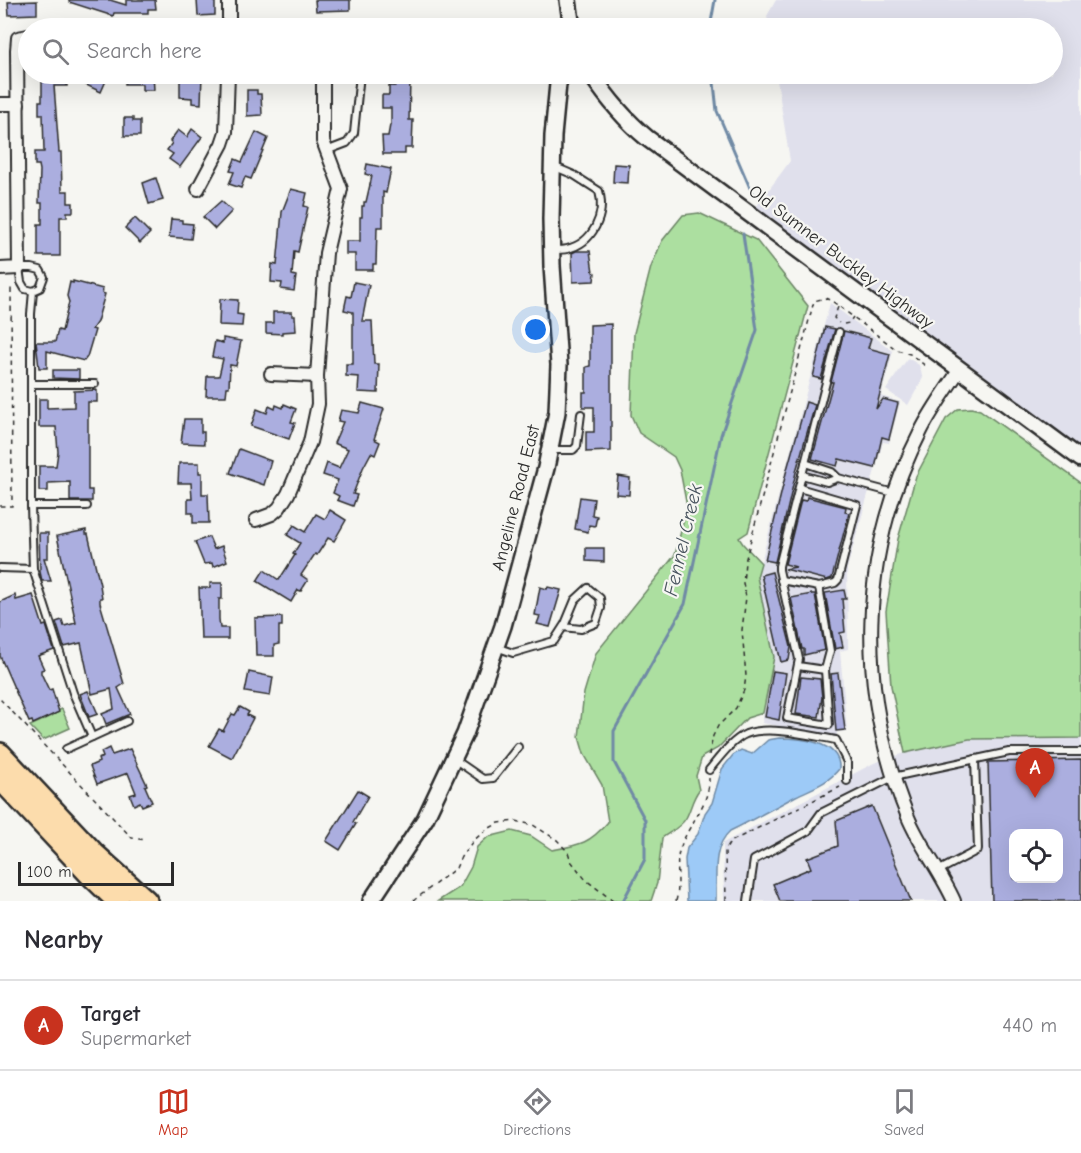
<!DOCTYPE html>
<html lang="en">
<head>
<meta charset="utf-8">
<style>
  body { margin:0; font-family:"Comic Neue",sans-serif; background:#f7f7f7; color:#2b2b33 }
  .controls { position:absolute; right:18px; bottom:18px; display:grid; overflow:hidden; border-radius:12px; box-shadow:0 6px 24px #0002 }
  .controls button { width:54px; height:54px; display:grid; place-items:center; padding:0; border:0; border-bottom:2px solid #e1e1e2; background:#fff; color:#2b2b33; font:30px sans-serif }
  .scale { position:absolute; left:18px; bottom:15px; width:156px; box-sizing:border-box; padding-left:6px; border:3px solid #2b2b2b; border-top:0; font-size:16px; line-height:21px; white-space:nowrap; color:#2b2b2b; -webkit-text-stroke:4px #f6f6f2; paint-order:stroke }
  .you { position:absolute; left:536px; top:330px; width:21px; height:21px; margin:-15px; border:4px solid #fff; border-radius:50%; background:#1a73e8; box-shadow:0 0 0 9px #1a73e833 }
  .badge { display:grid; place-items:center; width:39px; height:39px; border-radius:50%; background:#c8321e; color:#fff; font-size:20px; font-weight:700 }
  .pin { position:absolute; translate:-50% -50px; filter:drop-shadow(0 2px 3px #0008) }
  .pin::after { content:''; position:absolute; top:32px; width:21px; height:18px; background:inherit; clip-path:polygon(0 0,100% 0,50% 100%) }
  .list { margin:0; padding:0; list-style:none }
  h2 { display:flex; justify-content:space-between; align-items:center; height:78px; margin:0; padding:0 24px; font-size:26px }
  h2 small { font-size:20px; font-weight:400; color:#7c7c81 }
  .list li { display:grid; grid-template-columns:39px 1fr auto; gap:18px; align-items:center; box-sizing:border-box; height:90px; padding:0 24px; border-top:2px solid #e1e1e2 }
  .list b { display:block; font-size:22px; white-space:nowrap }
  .list p { margin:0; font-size:20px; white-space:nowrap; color:#7c7c81 }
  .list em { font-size:20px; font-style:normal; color:#7c7c81 }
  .icon { flex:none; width:33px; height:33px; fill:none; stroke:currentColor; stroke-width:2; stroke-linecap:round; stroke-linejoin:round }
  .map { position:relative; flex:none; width:1081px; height:901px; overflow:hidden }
  .search { position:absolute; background:#fff; box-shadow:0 6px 24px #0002; left:18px; right:18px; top:18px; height:66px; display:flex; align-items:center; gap:15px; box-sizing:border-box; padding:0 21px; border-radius:33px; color:#7c7c81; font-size:22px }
  .sheet { height:168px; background:#fff }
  nav { display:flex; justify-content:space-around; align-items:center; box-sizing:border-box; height:84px; border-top:2px solid #e1e1e2; background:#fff; font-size:16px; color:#7c7c81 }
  nav a { display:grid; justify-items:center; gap:3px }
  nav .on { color:#c8321e }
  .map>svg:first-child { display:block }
  .built { fill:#e0e0ec; fill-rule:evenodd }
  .green { fill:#acdfa0; stroke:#6c8566; stroke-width:1.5 }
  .water { fill:#9dcaf7; stroke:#6f8aa5; stroke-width:1.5 }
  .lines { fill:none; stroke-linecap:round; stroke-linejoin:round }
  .stream { stroke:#6f8aa5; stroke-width:3 }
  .building { fill:#abaedf; stroke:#2b2b2b; stroke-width:1.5; fill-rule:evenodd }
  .service-casing { stroke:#2b2b2b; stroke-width:10 }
  .minor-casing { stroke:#2b2b2b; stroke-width:16 }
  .tertiary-casing { stroke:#2b2b2b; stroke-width:20 }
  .trunk-casing { stroke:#2b2b2b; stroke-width:26 }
  .path { stroke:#2b2b2b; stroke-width:1.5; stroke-dasharray:4.5 4.5; stroke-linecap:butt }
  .service { stroke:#f6f6f2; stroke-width:6 }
  .minor { stroke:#f6f6f2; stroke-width:12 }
  .tertiary { stroke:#f6f6f2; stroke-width:15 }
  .trunk { stroke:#fcdcac; stroke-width:21 }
  .labels { text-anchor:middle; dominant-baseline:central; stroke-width:4.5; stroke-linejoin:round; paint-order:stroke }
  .street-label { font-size:18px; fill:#2b2b2b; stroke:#f6f6f2 }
  .water-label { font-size:20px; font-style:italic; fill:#48535e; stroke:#f6f6f2 }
</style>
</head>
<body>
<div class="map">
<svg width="1081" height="901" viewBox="0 0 1081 901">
  <rect width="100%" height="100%" fill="#f6f6f2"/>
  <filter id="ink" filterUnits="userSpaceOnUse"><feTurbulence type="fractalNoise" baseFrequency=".0167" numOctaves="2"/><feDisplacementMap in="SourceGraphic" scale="12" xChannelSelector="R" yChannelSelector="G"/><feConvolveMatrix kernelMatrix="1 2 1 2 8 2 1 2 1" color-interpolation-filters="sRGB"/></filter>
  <g filter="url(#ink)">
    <g class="built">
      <polygon points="776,0 1081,0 1081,459 751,214 790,161 776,74 1052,74 1052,28 769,28 767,16"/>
      <polygon points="830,303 893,351 881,396 900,402 889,443 883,442 847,568 848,649 840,651 847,731 837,732 837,735 821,734 762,723 774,657 757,577"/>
      <polygon points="908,358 919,365 923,378 908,405 886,390"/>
      <path d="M 1081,738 L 1081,901 L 724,901 L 723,843 L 874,763 L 905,753 L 969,739 ZM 1014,834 L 1058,834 L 1058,878 L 1014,878 Z"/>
    </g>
    <g class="green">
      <path d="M 699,213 L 756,240 L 808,306 L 748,532 L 739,538 L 743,544 L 761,563 L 757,577 L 774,657 L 763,713 L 747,718 L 718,748 L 702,757 L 696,776 L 699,790 C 692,799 691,809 686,818 C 681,827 670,832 662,838 L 657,883 L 651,901 L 438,901 L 460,887 L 471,867 L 477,847 L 488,837 L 512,831 L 531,836 L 552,850 C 580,845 589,844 608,822 L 602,785 L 584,754 L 579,737 L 584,693 L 596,653 L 675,555 L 687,507 L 680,470 L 674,457 L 639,433 L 631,415 L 634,333 L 651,267 L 662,241 L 683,215 Z"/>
      <polygon points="971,408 980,410 1081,483 1081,738 969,739 905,753 891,686 886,611 898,539 916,476 946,419 958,409"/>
      <polygon points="62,709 70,728 43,740 30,726 52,716 52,713"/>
    </g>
    <path class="water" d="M 779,738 C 799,738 841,741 839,769 C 827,784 812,788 796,796 C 774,808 752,820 730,831 C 711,848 717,878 716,901 L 687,901 L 685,859 L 687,848 L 698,834 L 705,813 L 712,803 L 722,769 L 733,755 L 741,750 L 752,754 L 768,740 Z"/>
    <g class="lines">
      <g class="stream">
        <polyline points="710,28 715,0"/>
        <polyline points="713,74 717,111 753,195"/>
        <polyline points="623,901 645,859 645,820 614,762 614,731 685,604 721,435 757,330 743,234"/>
      </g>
    </g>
    <g class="building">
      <polygon points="69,0 110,0 126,5 126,0 155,0 156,9 148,9 148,13 114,13 113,16 69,2"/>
      <polygon points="197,0 215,0 215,15 198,16"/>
      <polygon points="315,0 350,0 350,10 316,11"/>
      <polygon points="37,1 37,14 9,15 8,2"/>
      <polygon points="42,74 67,74 67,86 54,86 59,152 61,152 62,191 68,191 68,203 73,203 73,212 67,212 67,217 60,217 60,256 38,256 38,224 42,224 42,203 39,203 40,170 39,165 35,165 35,152 44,152 43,114 39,114 39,101 42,101"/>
      <polygon points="86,74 109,74 101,92 82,83"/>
      <polygon points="125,74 153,74 154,90 142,90 142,84 125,84"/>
      <polygon points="180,74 202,74 201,104 192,103 192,98 180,97"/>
      <polygon points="395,80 410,80 409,120 413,120 412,148 405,148 405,154 383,154 382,136 388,136 390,125 391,125 391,108 382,108 382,95 389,95 389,86 395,86"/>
      <polygon points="247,90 257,90 257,94 261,94 262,115 247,116"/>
      <polygon points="124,118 133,118 133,121 140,121 140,136 124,136"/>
      <polygon points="192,129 202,137 180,167 169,159 173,154 167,150 172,143 170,141 178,130 187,137"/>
      <polygon points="256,132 268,138 251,179 245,177 241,188 229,184 234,172 230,171 235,159 242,162"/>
      <polygon points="367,164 391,169 386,193 383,192 383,227 377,227 376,264 373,264 373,270 355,270 355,254 346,254 346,241 360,241 360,217 362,217 362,206 364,206 364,202 366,202 372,176 365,174"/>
      <polygon points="614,164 629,165 628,183 613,182"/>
      <polygon points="156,178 163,200 149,204 143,183"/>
      <polygon points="291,189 307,193 304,206 308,207 298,252 294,251 292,275 296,276 294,291 281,289 282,283 271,282 272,264 277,265 282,212"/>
      <polygon points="221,201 232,211 215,229 203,217"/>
      <polygon points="135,218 150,233 140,243 125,228"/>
      <polygon points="171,219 182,220 182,223 193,224 191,239 169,237"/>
      <polygon points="576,251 590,251 593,272 595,273 594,281 573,282 572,253"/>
      <polygon points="73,281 103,289 102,293 105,294 97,322 92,329 95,330 87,357 84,361 47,351 47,368 39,368 36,342 55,342 58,330 62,331 69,302 67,296 70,282 73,283"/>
      <polygon points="354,282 369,285 362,321 372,321 374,364 379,364 378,393 358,392 359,377 346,376 346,364 353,364 353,312 344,310 347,296 351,297"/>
      <polygon points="220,299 238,300 237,314 243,315 242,326 219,325"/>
      <polygon points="273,312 292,312 292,316 295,316 296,331 282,332 282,334 266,333 266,323 273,323"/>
      <polygon points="611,324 611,451 586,452 586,432 594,432 594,407 583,407 583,392 586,392 586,367 590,366 590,325"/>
      <polygon points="825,327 835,329 821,379 813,377"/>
      <polygon points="844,331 871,338 868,348 890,354 876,409 883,399 898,403 889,439 882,437 875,468 839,459 837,466 812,459 833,382 831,382"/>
      <polygon points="223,338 241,341 236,366 230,365 229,387 227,387 226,396 206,396 207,376 219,376 223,359 212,357 215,341 223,343"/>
      <polygon points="53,370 79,370 79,379 53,378"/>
      <polygon points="97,390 97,402 88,402 88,490 92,490 92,501 70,501 70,482 48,483 48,491 39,491 39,466 56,466 58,452 56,427 39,427 39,399 47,399 47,408 74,407 74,391"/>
      <polygon points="806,402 815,405 797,468 775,562 765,560 786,473"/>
      <polygon points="362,403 384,409 374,439 380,442 375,455 371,453 363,468 353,494 357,495 353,506 337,500 339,496 333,493 338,480 323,475 327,463 339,468 348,449 334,443 343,422 338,421 341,410 359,413"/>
      <polygon points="284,404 296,409 291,422 295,423 289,439 251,426 257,409 267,413 269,406 275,409 276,405 283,408"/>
      <polygon points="184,419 201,419 201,432 204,432 204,444 181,443"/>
      <polygon points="239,449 271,461 264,485 230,473"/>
      <polygon points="179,463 199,463 199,473 202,473 202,494 208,494 209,523 193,523 193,513 188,513 188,499 192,499 191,483 178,483"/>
      <polygon points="618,476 630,478 629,495 616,494"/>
      <polygon points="580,497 594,499 592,515 597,516 595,526 589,525 588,532 575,529"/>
      <polygon points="807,497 846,507 845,512 849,513 832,578 827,580 785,569 796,567 785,564 801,500 806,501"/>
      <polygon points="330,510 346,520 334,541 328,538 317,555 315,554 301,575 308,580 301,591 298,590 291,602 257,581 264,570 279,580 295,555 293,554 300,543 287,535 294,525 305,532 316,514 325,519"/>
      <polygon points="86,530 86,534 88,534 100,585 102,598 100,598 100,603 124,684 118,688 130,714 106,724 102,714 114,709 111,689 92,694 81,643 64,647 56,622 62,620 64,626 76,623 57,536"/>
      <polygon points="39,533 48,533 48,558 44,558 51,581 42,581 40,572"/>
      <polygon points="209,537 214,549 222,546 227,561 213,567 212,563 204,564 195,542"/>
      <polygon points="586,548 604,548 604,562 586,561"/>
      <polygon points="772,572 791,647 789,660 781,662 761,575"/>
      <polygon points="210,583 222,583 222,599 219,599 219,619 220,628 228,628 228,639 201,639 199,588 210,588"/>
      <polygon points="540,587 547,589 548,587 561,590 550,627 537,624 540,616 535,615"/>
      <polygon points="844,590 846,599 842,599 845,632 840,633 843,647 835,649 825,593"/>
      <polygon points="812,594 815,594 825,650 804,655 804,649 802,649 791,598"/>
      <polygon points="15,595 16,600 33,595 43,626 46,625 54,650 38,656 44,669 41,670 41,673 49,690 52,689 59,712 33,724 32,721 29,722 0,656 0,602"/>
      <polygon points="282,617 282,626 279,626 279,644 274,645 274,656 256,656 255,618"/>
      <polygon points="773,671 786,673 779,720 765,717"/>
      <polygon points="249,672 273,677 270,696 245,692"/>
      <polygon points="838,673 845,730 836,731 831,674"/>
      <polygon points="801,677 820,679 822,697 819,717 796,714"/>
      <polygon points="88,691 98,714 89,717 80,694"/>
      <polygon points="240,707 249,712 247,715 253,718 232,758 209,746 219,729 223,731 232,714 235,715"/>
      <polygon points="109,748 112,755 130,749 147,785 145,786 152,802 142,806 140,802 134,805 130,795 136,793 128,773 97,784 90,766 99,762 98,759 103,757 101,752"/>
      <path d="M 1081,760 L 1081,901 L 992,901 L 988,762 ZM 1014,834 L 1059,834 L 1059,879 L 1014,879 Z"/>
      <polygon points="358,790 368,796 353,822 356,824 340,850 326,841"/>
      <polygon points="872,806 911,901 780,901 773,884 811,868 807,858 838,846 836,821"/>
    </g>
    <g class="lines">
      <g class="service-casing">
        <g id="service">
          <polyline points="326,151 347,143 354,133 360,74"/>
          <path d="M 552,250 C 557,250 563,250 567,249 C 593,243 606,215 599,191 L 574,175 L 553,166"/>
          <polygon points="19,268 32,268 40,270 44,277 40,288 33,291 25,289 21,282"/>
          <polyline points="33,291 31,314 31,506 33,569 73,693 92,737"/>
          <polyline points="32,384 95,384"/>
          <polyline points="550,450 573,450 577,446 581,414"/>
          <polyline points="805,463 832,472 838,478 894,493"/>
          <polyline points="802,475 827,482 838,478"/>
          <polyline points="799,488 857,505 838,580 835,583 819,587 830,651 825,670 829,725 787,718 799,659 779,570 779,566 802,475 839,332"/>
          <polyline points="31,506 87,506"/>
          <polyline points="0,568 33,569"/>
          <polyline points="781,580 819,587"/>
          <polyline points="496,647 513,653 554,641 565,624 575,600 588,588 600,598 601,608 596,623 581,629 563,627"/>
          <polyline points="798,666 825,670"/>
          <polyline points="66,749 127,721"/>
          <polyline points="454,759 483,779 493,778 518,747"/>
          <path d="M 709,770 C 719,758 732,740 746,734 C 769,725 812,736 836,740 L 847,762 L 847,781"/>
          <polyline points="938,871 978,850 975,759"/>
          <polyline points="748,901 754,860 808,831 821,813 893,777 1009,752 1081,752"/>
        </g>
      </g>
      <g class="minor-casing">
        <g id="minor">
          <polyline points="229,28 229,0"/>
          <polyline points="0,104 18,104"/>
          <polyline points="198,189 222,144 226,132 228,74"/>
          <polyline points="0,269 19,268 17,50 18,38 28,36"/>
          <polyline points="271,374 317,376"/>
          <polyline points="256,520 272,514 279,508 288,494 310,442 318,404 317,376 326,253 341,189 323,141 323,74"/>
          <path d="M 954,901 C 941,872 920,846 908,817 C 856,690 858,553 921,431 C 932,409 947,389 960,369"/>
        </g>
      </g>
      <g class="tertiary-casing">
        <g id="tertiary">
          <polyline points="568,0 572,28"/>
          <path d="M 591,74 C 607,98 624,119 647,138 L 1081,459"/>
          <polyline points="371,901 425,819 465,734 503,626 546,468 557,412 559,365 552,266 551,219 553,136 558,84 562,74"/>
        </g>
      </g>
      <g class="trunk-casing">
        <g id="trunk">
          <polyline points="0,754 94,854 146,901"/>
          <polyline points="0,778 91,875 118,901"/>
        </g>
      </g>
      <g class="path">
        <polyline points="838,307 834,318 839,323"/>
        <polyline points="844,324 849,323 853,317"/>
        <polyline points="0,506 12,506 11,286"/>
        <polyline points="0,699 132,838 146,840"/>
        <polyline points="709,755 713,736 718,726 736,708 744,690 746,676 742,630 746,597 743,583 745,562 814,301 825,298 832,301 897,350 910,354 927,367"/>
        <polyline points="413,901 456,868 461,857 473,841 486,830 499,823 516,821 533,825 557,840 568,852 571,861 586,880 613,901"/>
        <path d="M 676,901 C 681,883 674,861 681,846 C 690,822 710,804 709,778"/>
        <polyline points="726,901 725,851 730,842 840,787"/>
      </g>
      <use href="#service" class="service"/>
      <use href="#minor" class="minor"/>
      <use href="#tertiary" class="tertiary"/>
      <use href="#trunk" class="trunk"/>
    </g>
  </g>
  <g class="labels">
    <g class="street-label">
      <text transform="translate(841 257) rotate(37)">Old Sumner Buckley Highway</text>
      <text transform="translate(516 498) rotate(-76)">Angeline Road East</text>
    </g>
    <g class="water-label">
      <text transform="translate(683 540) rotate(-77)">Fennel Creek</text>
    </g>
  </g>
</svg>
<div class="controls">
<button><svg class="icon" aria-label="locate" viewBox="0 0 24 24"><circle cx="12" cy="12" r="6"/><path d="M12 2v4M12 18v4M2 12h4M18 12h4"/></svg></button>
</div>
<div class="scale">100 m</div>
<div class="you"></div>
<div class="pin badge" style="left:1035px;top:798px">A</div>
<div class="search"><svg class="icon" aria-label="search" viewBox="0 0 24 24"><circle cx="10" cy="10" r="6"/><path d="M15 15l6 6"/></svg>Search here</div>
</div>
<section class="sheet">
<h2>Nearby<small></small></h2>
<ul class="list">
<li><span class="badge">A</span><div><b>Target</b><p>Supermarket</p></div><em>440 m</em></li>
</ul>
</section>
<nav>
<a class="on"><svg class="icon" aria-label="map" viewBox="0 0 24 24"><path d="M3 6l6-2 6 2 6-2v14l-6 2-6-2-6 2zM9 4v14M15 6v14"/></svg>Map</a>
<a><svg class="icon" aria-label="directions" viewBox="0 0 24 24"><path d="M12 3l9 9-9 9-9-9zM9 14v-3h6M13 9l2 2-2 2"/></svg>Directions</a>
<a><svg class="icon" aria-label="saved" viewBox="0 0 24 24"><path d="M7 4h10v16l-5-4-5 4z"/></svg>Saved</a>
</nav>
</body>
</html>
